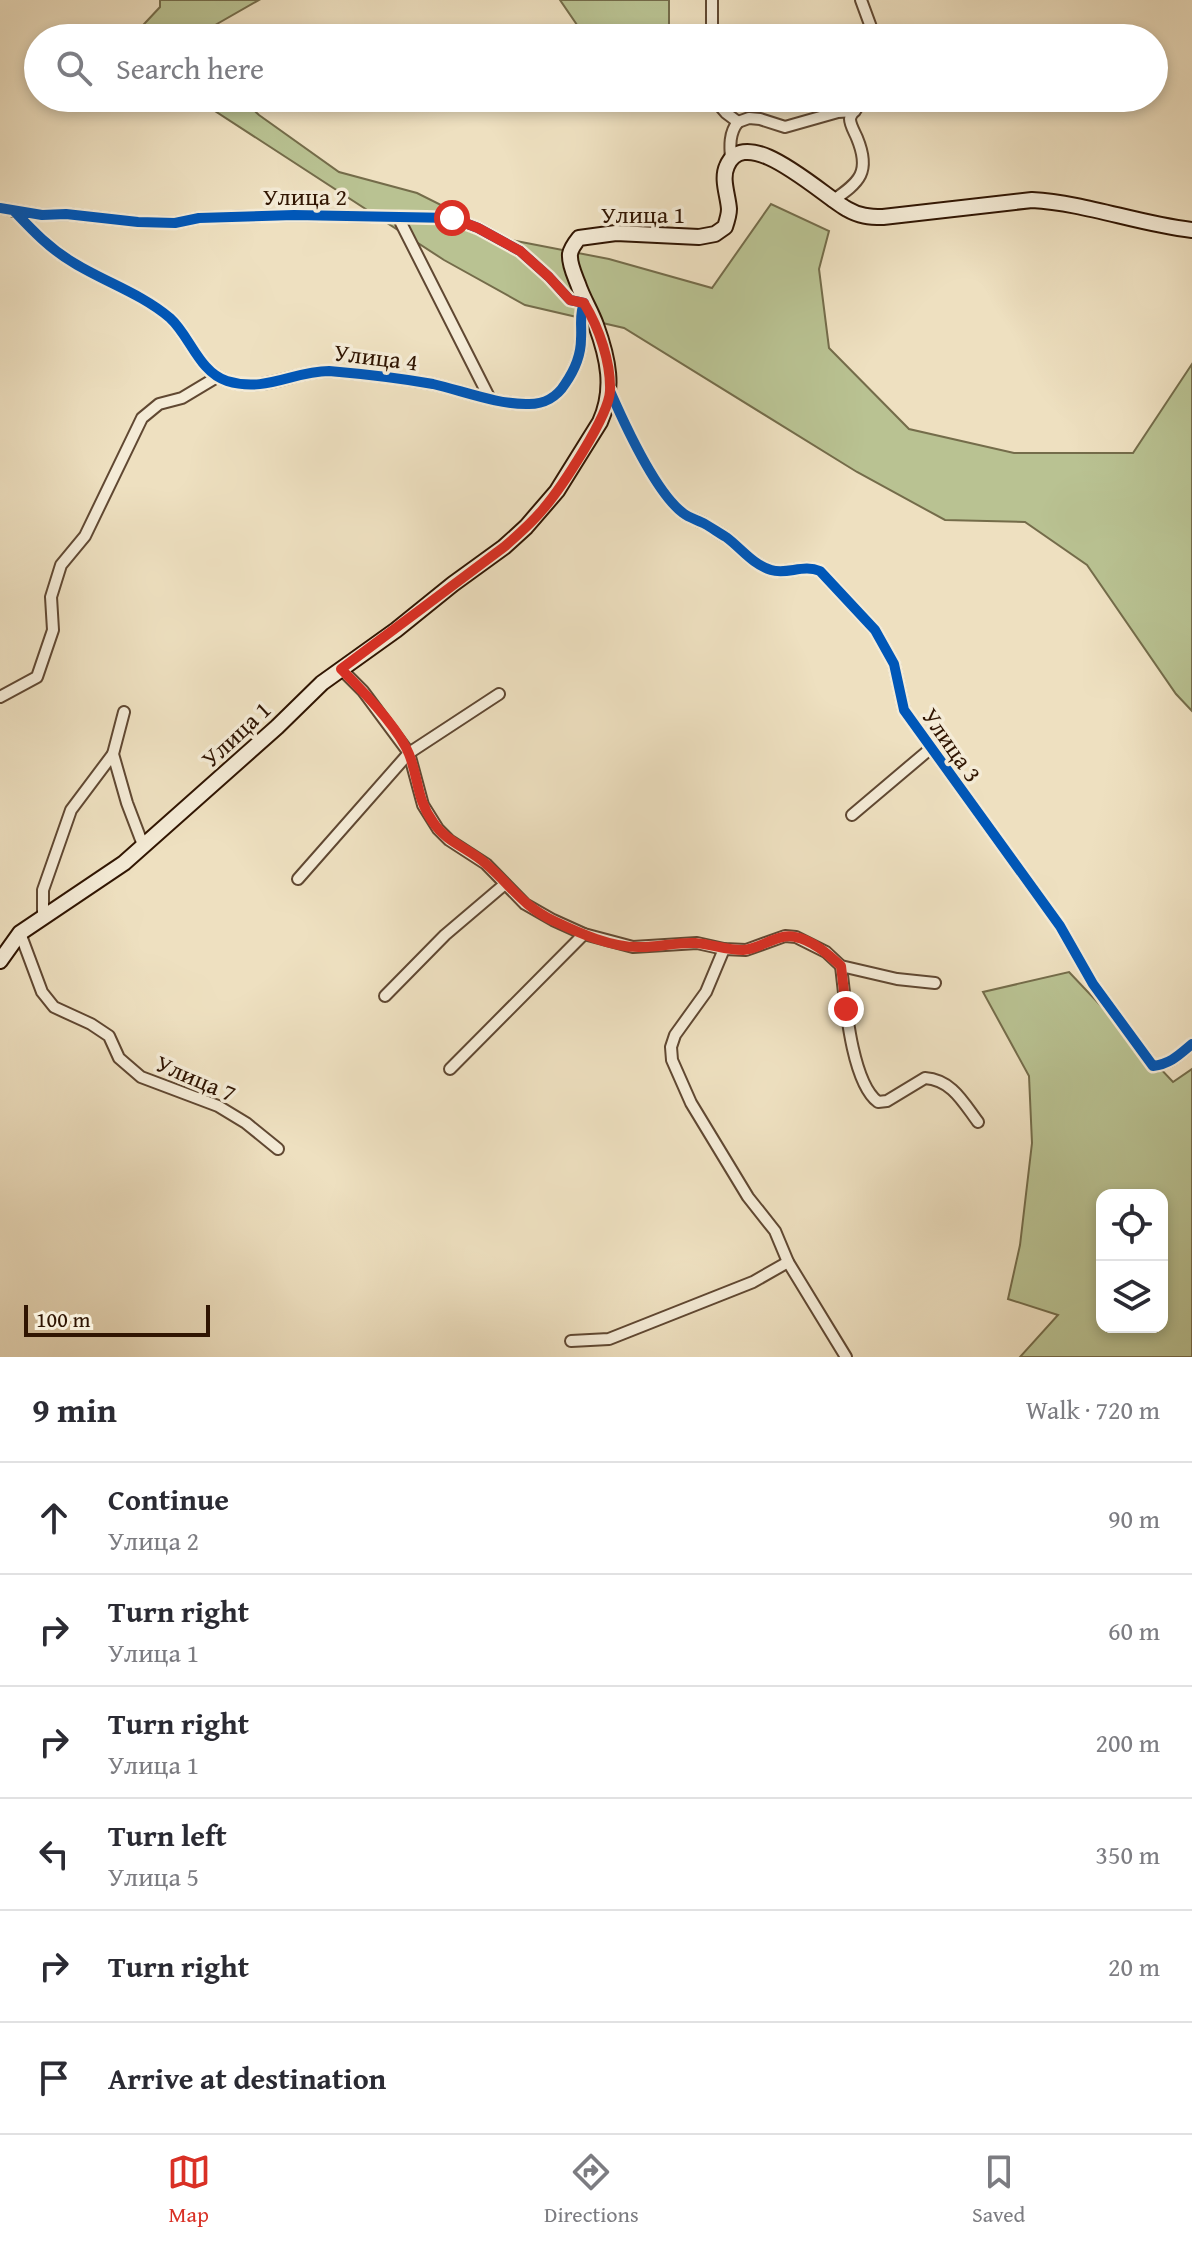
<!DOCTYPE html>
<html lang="en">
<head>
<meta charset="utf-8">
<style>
  body { margin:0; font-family:"Gentium Book Plus",serif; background:#f2f2f3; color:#2b2b33 }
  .controls { position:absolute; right:24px; bottom:24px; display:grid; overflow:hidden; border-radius:16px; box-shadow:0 4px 12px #0003 }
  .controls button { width:72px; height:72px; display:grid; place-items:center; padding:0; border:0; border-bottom:2px solid #e1e1e2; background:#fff; color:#2b2b33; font:40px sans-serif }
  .scale { position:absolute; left:24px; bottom:20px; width:186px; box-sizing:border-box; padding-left:8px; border:4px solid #301502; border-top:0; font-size:22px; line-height:28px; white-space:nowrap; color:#301502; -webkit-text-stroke:6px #f4ebd6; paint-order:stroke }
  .stop { position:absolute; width:24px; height:24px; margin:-18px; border:6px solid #d93025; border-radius:50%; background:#fff }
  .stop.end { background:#d93025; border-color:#fff; box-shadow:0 2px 8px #0008 }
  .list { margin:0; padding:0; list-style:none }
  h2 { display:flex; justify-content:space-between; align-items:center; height:104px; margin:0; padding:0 32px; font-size:34px }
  h2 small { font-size:26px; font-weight:400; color:#7c7c81 }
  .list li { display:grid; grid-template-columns:52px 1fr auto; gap:24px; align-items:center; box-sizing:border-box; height:112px; padding:0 32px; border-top:2px solid #e1e1e2 }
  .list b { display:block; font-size:30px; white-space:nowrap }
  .list p { margin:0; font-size:26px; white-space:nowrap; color:#7c7c81 }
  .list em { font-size:26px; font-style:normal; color:#7c7c81 }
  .icon { flex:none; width:44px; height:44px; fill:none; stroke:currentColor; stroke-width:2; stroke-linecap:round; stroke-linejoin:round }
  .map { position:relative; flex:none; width:1192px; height:1357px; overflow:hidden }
  .search { position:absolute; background:#fff; box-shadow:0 4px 12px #0003; left:24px; right:24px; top:24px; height:88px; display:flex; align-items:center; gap:20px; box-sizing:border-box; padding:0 28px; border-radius:44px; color:#7c7c81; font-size:30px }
  .sheet { height:776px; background:#fff }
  nav { display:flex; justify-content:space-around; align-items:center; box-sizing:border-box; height:112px; border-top:2px solid #e1e1e2; background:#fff; font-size:22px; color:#7c7c81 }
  nav a { display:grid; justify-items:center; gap:4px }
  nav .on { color:#d93025 }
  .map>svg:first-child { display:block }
  .green { fill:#b9c292; stroke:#746c4a; stroke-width:2; fill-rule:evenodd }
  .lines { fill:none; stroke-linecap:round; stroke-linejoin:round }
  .minor-casing { stroke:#604832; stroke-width:14 }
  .secondary-casing { stroke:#301502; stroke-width:18 }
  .minor { stroke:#f4ebd6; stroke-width:10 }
  .secondary { stroke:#f4ebd6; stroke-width:14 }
  .cycleway-casing { stroke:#f4ebd6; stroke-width:15 }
  .cycleway { stroke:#0057b8; stroke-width:10 }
  .route { stroke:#d93025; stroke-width:10 }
  .labels { text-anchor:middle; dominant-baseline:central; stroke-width:7; stroke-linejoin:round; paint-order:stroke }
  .street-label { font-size:24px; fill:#301502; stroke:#f4ebd6 }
</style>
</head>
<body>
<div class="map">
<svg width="1192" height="1357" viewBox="0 0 1192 1357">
  <rect width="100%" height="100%" fill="#eee0c0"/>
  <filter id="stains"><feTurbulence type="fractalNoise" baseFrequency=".0025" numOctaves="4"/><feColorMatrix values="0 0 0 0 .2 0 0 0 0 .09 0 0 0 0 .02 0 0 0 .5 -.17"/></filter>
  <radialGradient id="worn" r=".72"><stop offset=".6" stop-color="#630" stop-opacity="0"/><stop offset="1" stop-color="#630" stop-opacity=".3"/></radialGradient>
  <g class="green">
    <polygon points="160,0 259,0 196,36 196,38 131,38 160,7"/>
    <polygon points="560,0 669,0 669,38 586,38"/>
    <polygon points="195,98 241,98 259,115 339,172 417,193 511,240 609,259 712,288 771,204 829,231 819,269 829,348 909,429 1014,453 1133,453 1192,364 1192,711 1176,694 1087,565 1025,522 945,520 857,472 624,328 525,305 444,260"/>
    <path d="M 1069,972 L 1173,1082 L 1192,1069 L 1192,1357 L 1020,1357 L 1058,1315 L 1008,1299 L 1020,1245 L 1032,1143 L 1029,1076 L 983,992 ZM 1102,1195 L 1162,1195 L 1162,1327 L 1102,1327 Z"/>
  </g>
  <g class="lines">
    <g class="minor-casing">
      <g id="minor">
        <polyline points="712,0 712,38"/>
        <polyline points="861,0 875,38"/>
        <path d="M 713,98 L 726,113 L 738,122 C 729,133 730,146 731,159"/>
        <polyline points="738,122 749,118 760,119 785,127 838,112 855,111"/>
        <path d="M 832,201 C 860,182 871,172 857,138 C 855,133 850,125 850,119 C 851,111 861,107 863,98"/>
        <path d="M 0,208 L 42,215 L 66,214 L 138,222 L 175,223 L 199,218 L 294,215 L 452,218 L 478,228 L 520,251 L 549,277 L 570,300 L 584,303 C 579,315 582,325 581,339 C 581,354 574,371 565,384 C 557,397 544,404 529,404 C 499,405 463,391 433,384 C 399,378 364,374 329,371 C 293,371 266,393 227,381 C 199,372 190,336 170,318 C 142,294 105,282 74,263 C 50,249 33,231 14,211"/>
        <polyline points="401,223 489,397"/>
        <path d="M 610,391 C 624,423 655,492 683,513 C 689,518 698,520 705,524 C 712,528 719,533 726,537 C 741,548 752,564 771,570 C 787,575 803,564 820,571 L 875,630 L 894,664 L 904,710 L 1060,926 L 1093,984 L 1153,1066 C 1170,1064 1179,1055 1192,1044"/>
        <polyline points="341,669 363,691 409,753 423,805 438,829 449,840 486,864 525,904 553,920 584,934 633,947 697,943 724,949 746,950 785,936 796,937 826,952 841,966 897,979 935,983"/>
        <polyline points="0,697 37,677 53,630 51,597 61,565 85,536 142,418 159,404 182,398 217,377"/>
        <polyline points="124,712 113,754 127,803 143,845"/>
        <polyline points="852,815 930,749"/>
        <polyline points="298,879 409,753 499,694"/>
        <polyline points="43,918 43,890 71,810 113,754"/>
        <polyline points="20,933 42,992 54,1007 91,1024 109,1036 119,1058 141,1077 218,1106 246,1123 278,1149"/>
        <polyline points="724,949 706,992 675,1035 671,1047 672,1060 691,1103 748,1197 775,1231 788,1262 846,1357"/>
        <path d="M 841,966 C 845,999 851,1082 878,1102 L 887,1101 L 925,1078 C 952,1080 963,1102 978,1122"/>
        <polyline points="385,996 445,935 505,884"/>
        <polyline points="450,1069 584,934"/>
        <polyline points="571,1341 609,1339 753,1282 788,1262"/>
      </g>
    </g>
    <g class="secondary-casing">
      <path id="secondary" d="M 0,961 L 20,933 L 124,863 L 277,727 L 322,683 L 396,630 L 453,584 L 504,547 L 526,527 L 557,491 L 600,422 C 615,389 608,358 596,325 C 591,311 583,299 578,284 C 575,276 569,264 570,254 C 571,248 575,243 579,238 L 616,233 L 699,237 L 715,234 L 725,227 C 727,221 729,215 729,209 C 728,195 721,179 727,166 C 746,121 824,197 847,209 C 859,216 869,217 883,217 L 1032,200 C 1086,203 1138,224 1192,230"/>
    </g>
    <use href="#minor" class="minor"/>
    <use href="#secondary" class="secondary"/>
    <g class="cycleway-casing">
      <g id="cycleway">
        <path d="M 0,208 L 42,215 L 66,214 L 138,222 L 175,223 L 199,218 L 294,215 L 452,218 L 478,228 L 520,251 L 549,277 L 570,300 L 584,303 C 579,315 582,325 581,339 C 581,354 574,371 565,384 C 557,397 544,404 529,404 C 499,405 463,391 433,384 C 399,378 364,374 329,371 C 293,371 266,393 227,381 C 199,372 190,336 170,318 C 142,294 105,282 74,263 C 50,249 33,231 14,211"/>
        <path d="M 610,391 C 624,423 655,492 683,513 C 689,518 698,520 705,524 C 712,528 719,533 726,537 C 741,548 752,564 771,570 C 787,575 803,564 820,571 L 875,630 L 894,664 L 904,710 L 1060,926 L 1093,984 L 1153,1066 C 1170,1064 1179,1055 1192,1044"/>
      </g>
    </g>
    <use href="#cycleway" class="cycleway"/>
  </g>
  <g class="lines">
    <path class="route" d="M 452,218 L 478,228 L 520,251 L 549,277 L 570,300 L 584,303 C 599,328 611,362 610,391 C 609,416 561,488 544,508 C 532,523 518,535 504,547 L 341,669 C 361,689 399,729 409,754 C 419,779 416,798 433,822 C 446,842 468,848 485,863 C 511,885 521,905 554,921 C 579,933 612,948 641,947 C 659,947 677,942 695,943 C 711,944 726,950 743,950 C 760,949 778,933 795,937 C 812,940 828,954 841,966 L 846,1009"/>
  </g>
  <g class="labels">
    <g class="street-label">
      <text x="305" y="196">Улица 2</text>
      <text x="643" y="214">Улица 1</text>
      <text transform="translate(376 357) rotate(7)">Улица 4</text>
      <text transform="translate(236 734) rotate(-43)">Улица 1</text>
      <text transform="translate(952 745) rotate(55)">Улица 3</text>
      <text transform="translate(196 1078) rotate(23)">Улица 7</text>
    </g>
  </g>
  <rect width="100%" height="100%" filter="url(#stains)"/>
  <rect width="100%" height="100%" fill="url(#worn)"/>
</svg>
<div class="controls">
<button><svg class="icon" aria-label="locate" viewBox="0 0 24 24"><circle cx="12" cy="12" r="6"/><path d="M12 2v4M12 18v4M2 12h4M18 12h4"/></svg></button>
<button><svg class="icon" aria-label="layers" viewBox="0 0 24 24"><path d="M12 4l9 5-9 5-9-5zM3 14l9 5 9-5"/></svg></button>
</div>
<div class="scale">100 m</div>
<div class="stop" style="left:452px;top:218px"></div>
<div class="stop end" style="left:846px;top:1009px"></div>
<div class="search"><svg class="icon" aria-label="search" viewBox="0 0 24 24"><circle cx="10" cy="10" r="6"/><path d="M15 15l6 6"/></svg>Search here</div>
</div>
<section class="sheet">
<h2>9 min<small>Walk · 720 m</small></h2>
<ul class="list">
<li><svg class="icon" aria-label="ahead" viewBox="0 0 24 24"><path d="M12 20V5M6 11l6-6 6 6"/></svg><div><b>Continue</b><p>Улица 2</p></div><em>90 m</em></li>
<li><svg class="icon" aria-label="right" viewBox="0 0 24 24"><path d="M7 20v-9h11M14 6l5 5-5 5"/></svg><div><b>Turn right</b><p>Улица 1</p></div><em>60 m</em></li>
<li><svg class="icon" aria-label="right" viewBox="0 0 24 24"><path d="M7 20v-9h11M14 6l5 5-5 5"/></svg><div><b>Turn right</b><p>Улица 1</p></div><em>200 m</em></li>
<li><svg class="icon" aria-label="left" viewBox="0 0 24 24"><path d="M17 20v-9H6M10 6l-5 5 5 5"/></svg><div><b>Turn left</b><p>Улица 5</p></div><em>350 m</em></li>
<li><svg class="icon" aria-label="right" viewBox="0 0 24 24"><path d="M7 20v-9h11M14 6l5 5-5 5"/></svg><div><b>Turn right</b></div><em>20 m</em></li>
<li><svg class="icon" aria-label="arrive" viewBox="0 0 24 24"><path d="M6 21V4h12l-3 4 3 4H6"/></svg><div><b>Arrive at destination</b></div></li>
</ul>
</section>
<nav>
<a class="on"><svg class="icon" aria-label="map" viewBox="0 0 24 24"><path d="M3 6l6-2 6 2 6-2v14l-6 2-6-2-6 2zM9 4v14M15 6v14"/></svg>Map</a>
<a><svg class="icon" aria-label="directions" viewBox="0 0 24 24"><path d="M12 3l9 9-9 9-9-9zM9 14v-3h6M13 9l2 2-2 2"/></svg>Directions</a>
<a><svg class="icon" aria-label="saved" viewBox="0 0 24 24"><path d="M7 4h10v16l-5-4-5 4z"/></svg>Saved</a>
</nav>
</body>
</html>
